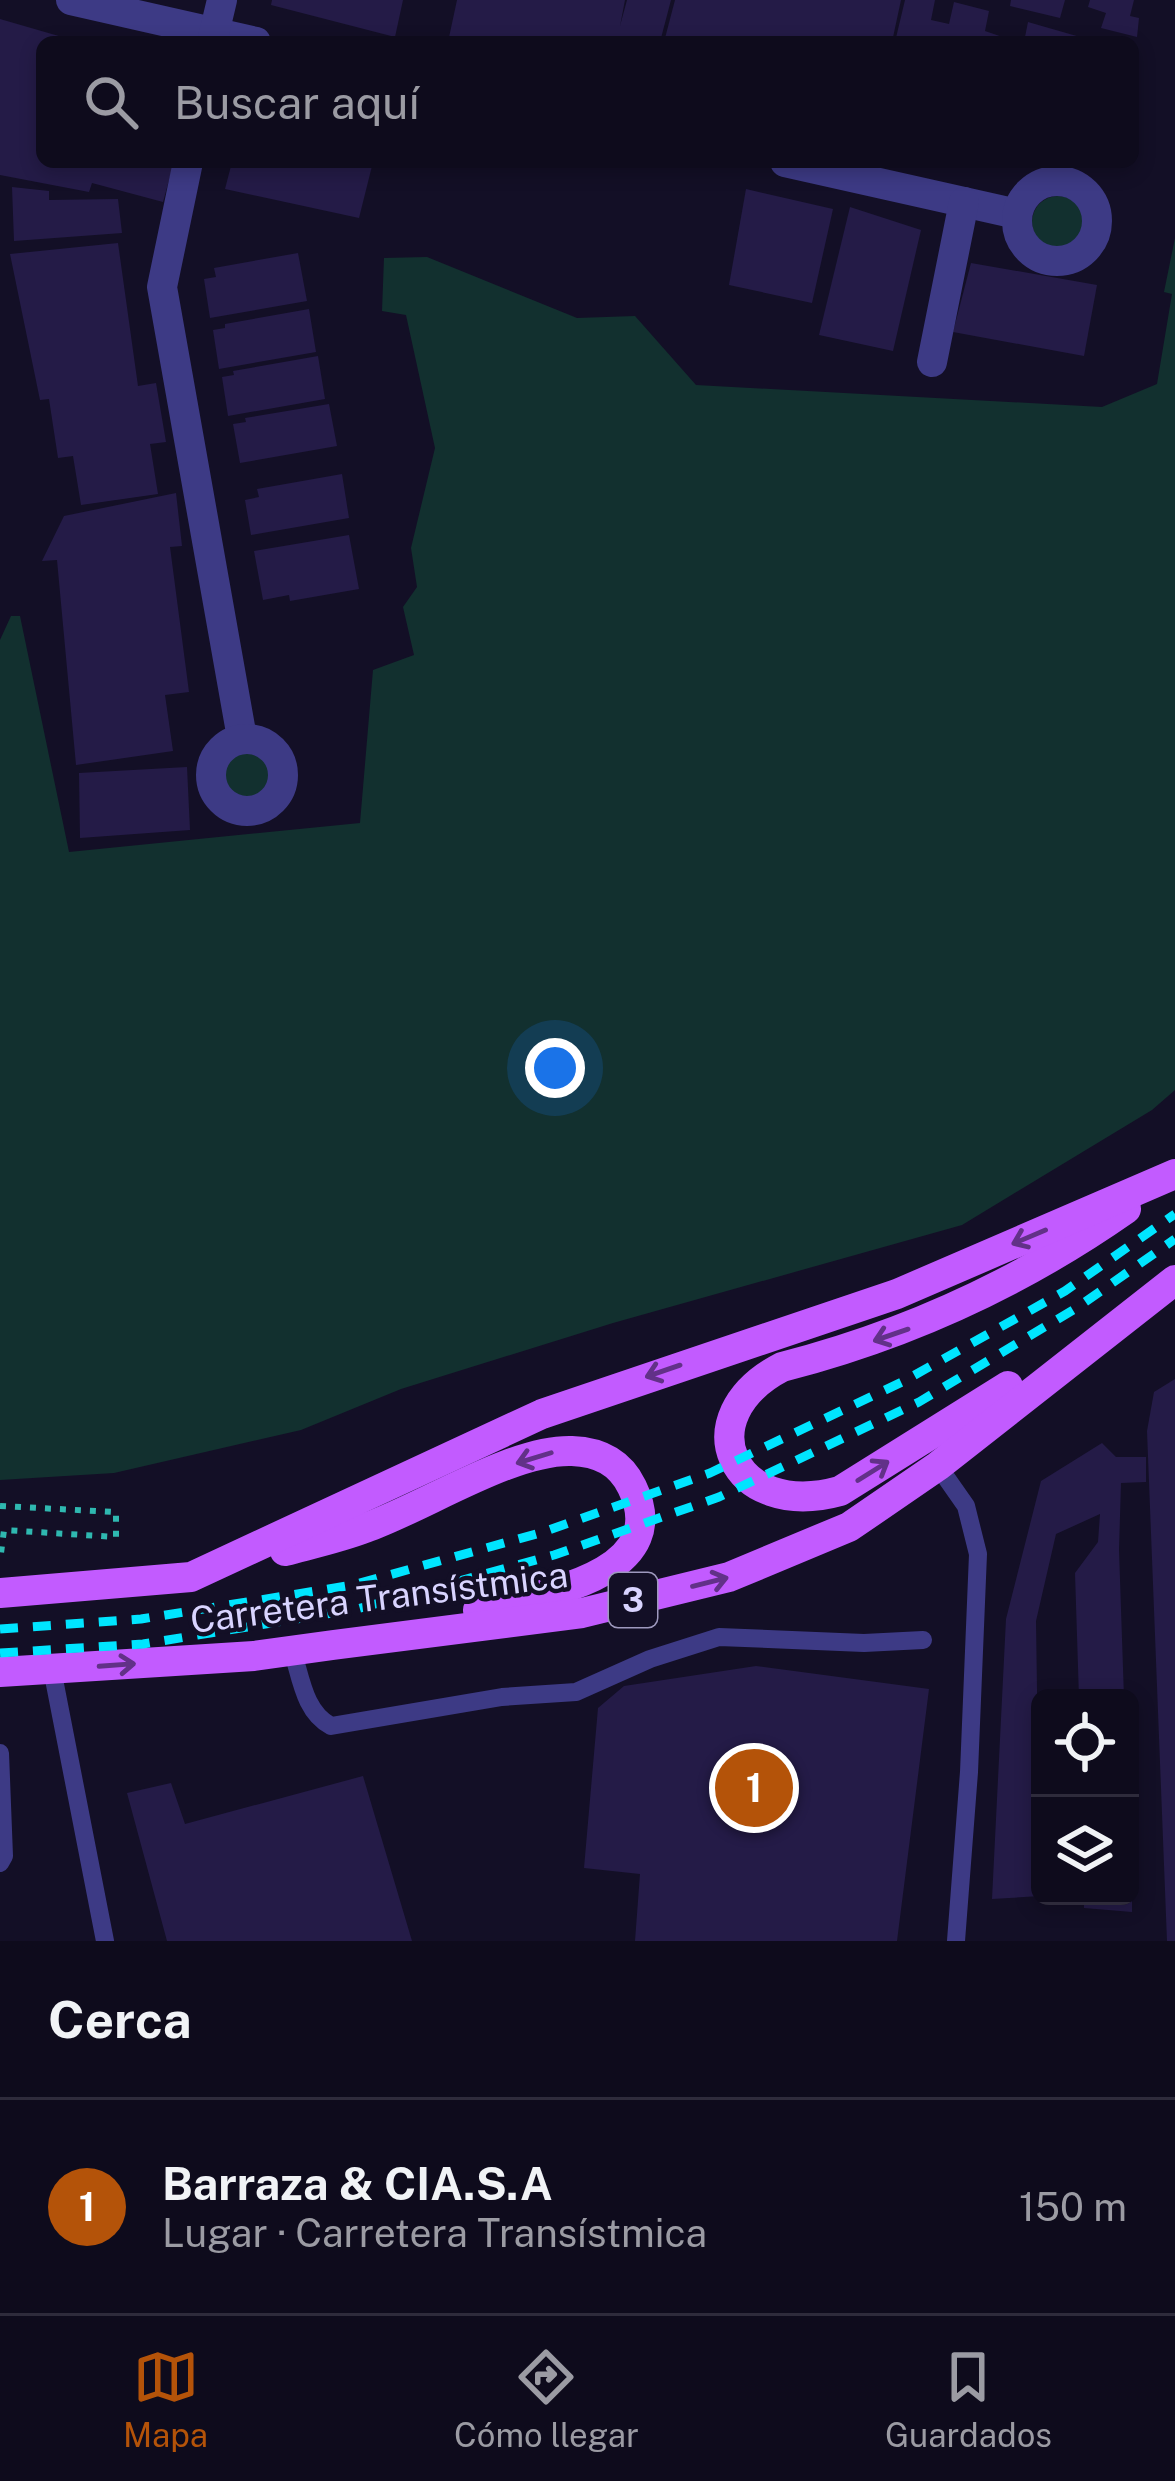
<!DOCTYPE html>
<html lang="es">
<head>
<meta charset="utf-8">
<style>
  body { margin:0; font-family:"Public Sans",sans-serif; background:#1c1929; color:#f1f3f6 }
  .controls { position:absolute; right:36px; bottom:36px; display:grid; overflow:hidden; border-radius:18px; box-shadow:0 6px 18px #0003 }
  .controls button { width:108px; height:108px; display:grid; place-items:center; padding:0; border:0; border-bottom:3px solid #2e2b3b; background:#0e0b1c; color:#f1f3f6; font:60px sans-serif }
  .you { position:absolute; left:555px; top:1068px; width:42px; height:42px; margin:-30px; border:9px solid #fff; border-radius:50%; background:#1a73e8; box-shadow:0 0 0 18px #1a73e833 }
  .badge { display:grid; place-items:center; width:78px; height:78px; border-radius:50%; background:#b45309; color:#fff; font-size:39px; font-weight:700 }
  .pin { position:absolute; translate:-50% -50%; border:6px solid #fff; box-shadow:0 3px 12px #0006 }
  .list { margin:0; padding:0; list-style:none }
  h2 { display:flex; justify-content:space-between; align-items:center; height:156px; margin:0; padding:0 48px; font-size:51px }
  h2 small { font-size:39px; font-weight:400; color:#9b9ba3 }
  .list li { display:grid; grid-template-columns:78px 1fr auto; gap:36px; align-items:center; box-sizing:border-box; height:216px; padding:0 48px; border-top:3px solid #2e2b3b }
  .list b { display:block; font-size:45px; white-space:nowrap }
  .list p { margin:0; font-size:39px; white-space:nowrap; color:#9b9ba3 }
  .list em { font-size:39px; font-style:normal; color:#9b9ba3 }
  .icon { flex:none; width:66px; height:66px; fill:none; stroke:currentColor; stroke-width:2; stroke-linecap:round; stroke-linejoin:round }
  .map { position:relative; flex:none; width:1175px; height:1941px; overflow:hidden }
  .search { position:absolute; background:#0e0b1c; box-shadow:0 6px 18px #0003; left:36px; right:36px; top:36px; height:132px; display:flex; align-items:center; gap:30px; box-sizing:border-box; padding:0 42px; border-radius:18px; color:#9b9ba3; font-size:45px }
  .sheet { height:372px; background:#0e0b1c }
  nav { display:flex; justify-content:space-around; align-items:center; box-sizing:border-box; height:168px; border-top:3px solid #2e2b3b; background:#0e0b1c; font-size:33px; color:#9b9ba3 }
  nav a { display:grid; justify-items:center; gap:6px }
  nav .on { color:#b45309 }
  .map>svg:first-child { display:block }
  .green { fill:#12302f }
  .building { fill:#241b47 }
  .lines { fill:none; stroke-linecap:round; stroke-linejoin:round }
  .path { stroke:#2fb8b0; stroke-width:6; stroke-dasharray:6 9; stroke-linecap:butt }
  .lane { stroke:#3d3a85; stroke-width:18 }
  .street { stroke:#3d3a85; stroke-width:30 }
  .primary { stroke:#c25bff; stroke-width:30 }
  .rail { stroke:#00e5ff; stroke-width:9; stroke-dasharray:18 15; stroke-linecap:butt }
  .oneway { stroke:#623188 }
  .labels { text-anchor:middle; dominant-baseline:central; stroke-width:9; stroke-linejoin:round; paint-order:stroke }
  .shield { fill:#130f26; stroke:#9e99be; stroke-width:3 }
  .shield-label { font-size:33px; font-weight:bold; fill:#d9d4ff }
  .street-label { font-size:36px; fill:#d9d4ff; stroke:#130f26 }
</style>
</head>
<body>
<div class="map">
<svg width="1175" height="1941" viewBox="0 0 1175 1941">
  <rect width="100%" height="100%" fill="#130f26"/>
  <g class="green">
    <circle cx="1058" cy="222" r="26"/>
    <polygon points="1175,238 1175,1090 1152,1110 962,1225 613,1323 401,1389 301,1430 114,1473 0,1480 0,640 11,616 20,616 69,852 360,823 373,670 414,655 403,607 417,587 411,548 435,448 406,315 382,311 384,258 427,257 577,318 635,316 696,385 1102,407 1157,384 1172,294 1164,292"/>
    <circle cx="248" cy="776" r="27"/>
  </g>
  <g class="building">
    <polygon points="272,0 403,0 395,37 271,5"/>
    <polygon points="457,0 625,0 620,26 627,0 671,0 660,42 448,42"/>
    <polygon points="675,0 901,0 892,42 664,42"/>
    <polygon points="905,0 935,0 931,20 949,24 954,2 989,11 985,31 1017,42 895,42"/>
    <polygon points="1011,0 1065,0 1060,18 1010,6"/>
    <polygon points="1090,0 1134,0 1130,16 1139,18 1137,37 1101,28 1106,13 1088,7"/>
    <polygon points="0,19 76,41 42,42 42,162 174,162 163,202 92,183 89,192 0,175"/>
    <polygon points="1028,22 1094,41 1094,42 1024,42"/>
    <polygon points="232,162 373,162 359,218 225,189"/>
    <polygon points="12,187 49,191 49,200 118,199 122,233 14,241"/>
    <polygon points="746,189 833,209 812,303 729,285"/>
    <polygon points="850,207 921,230 893,351 819,335"/>
    <polygon points="118,243 138,386 156,383 166,442 150,444 158,494 81,505 73,456 58,458 49,399 40,400 10,254"/>
    <polygon points="298,253 307,301 210,318 204,279 216,277 214,268"/>
    <polygon points="971,263 1097,285 1084,356 953,332"/>
    <polygon points="309,309 316,352 219,369 213,330 225,328 225,324"/>
    <polygon points="318,356 325,399 228,416 222,377 234,375 233,371"/>
    <polygon points="329,404 337,446 240,463 233,424 246,422 245,418"/>
    <polygon points="342,474 349,518 251,535 245,500 259,497 257,489"/>
    <polygon points="176,493 182,546 170,547 189,692 165,695 173,751 76,765 57,560 42,561 64,516"/>
    <polygon points="349,535 359,589 290,601 289,595 263,600 254,551"/>
    <polygon points="187,767 190,830 80,838 79,773"/>
    <polygon points="1175,1379 1175,1941 1167,1941 1147,1431 1154,1392"/>
    <polygon points="1102,1443 1116,1457 1146,1457 1146,1482 1121,1483 1119,1550 1124,1698 1079,1698 1075,1573 1098,1542 1100,1514 1056,1534 1036,1621 1040,1896 992,1899 1006,1619 1041,1481"/>
    <polygon points="756,1666 929,1689 897,1941 635,1941 640,1874 584,1868 598,1708 624,1686"/>
    <polygon points="363,1776 412,1941 167,1941 127,1793 171,1783 185,1824"/>
    <polygon points="1084,1896 1132,1896 1132,1912 1084,1908"/>
  </g>
  <g class="lines">
    <polyline class="path" points="0,1506 116,1512 116,1537 4,1530 0,1561"/>
    <g class="lane">
      <polyline points="938,1466 966,1506 978,1554 969,1772 956,1941"/>
      <path d="M 292,1650 C 301,1677 304,1712 331,1726 L 502,1697 L 576,1692 L 650,1659 L 719,1637 L 864,1643 L 923,1640"/>
      <polyline points="52,1669 105,1941"/>
      <polyline points="0,1753 4,1856 0,1863"/>
    </g>
    <g class="street">
      <polyline points="71,0 256,42"/>
      <polyline points="212,42 222,0"/>
      <polyline points="188,162 162,287 242,738"/>
      <polyline points="785,162 1017,214"/>
      <circle cx="1057" cy="221" r="40"/>
      <polyline points="932,362 964,202"/>
      <circle cx="247" cy="775" r="36"/>
    </g>
    <g class="primary">
      <path d="M 1008,1386 L 840,1491 C 731,1521 686,1417 782,1367 C 907,1335 1019,1284 1126,1209"/>
      <path d="M 285,1551 C 311,1544 339,1538 365,1528 C 423,1508 512,1449 572,1451 C 599,1452 620,1462 632,1487 C 676,1577 534,1596 478,1610"/>
      <polyline points="0,1593 191,1577 542,1414 897,1294 1175,1174"/>
      <polyline points="0,1672 254,1656 333,1645 582,1613 729,1577 849,1527 938,1466 1175,1280"/>
    </g>
    <g class="rail">
      <polyline points="0,1629 141,1619 353,1585 540,1533 710,1473 904,1381 1065,1291 1175,1214"/>
      <polyline points="0,1653 143,1644 357,1609 554,1555 719,1497 919,1402 1078,1307 1175,1239"/>
    </g>
  </g>
  <defs><path id="oneway-shaft" d="M-6 0H5M1.5-3L5.5 0L1.5 3" fill="none" stroke-width="1.6" stroke-linecap="round" stroke-linejoin="round" transform="scale(3)"/></defs>
  <g class="oneway">
    <use href="#oneway-shaft" transform="translate(1029 1237) rotate(157)"/>
    <use href="#oneway-shaft" transform="translate(891 1335) rotate(161)"/>
    <use href="#oneway-shaft" transform="translate(663 1371) rotate(161)"/>
    <use href="#oneway-shaft" transform="translate(534 1458) rotate(163)"/>
    <use href="#oneway-shaft" transform="translate(873 1471) rotate(-32)"/>
    <use href="#oneway-shaft" transform="translate(710 1582) rotate(-14)"/>
    <use href="#oneway-shaft" transform="translate(117 1665) rotate(-4)"/>
  </g>
  <g class="labels">
    <rect class="shield" x="609" y="1573" width="48" height="54" rx="9"/>
    <g class="shield-label">
      <text x="633" y="1600">3</text>
    </g>
    <g class="street-label">
      <text transform="translate(379 1597) rotate(-7)">Carretera Transístmica</text>
    </g>
  </g>
</svg>
<div class="controls">
<button><svg class="icon" aria-label="locate" viewBox="0 0 24 24"><circle cx="12" cy="12" r="6"/><path d="M12 2v4M12 18v4M2 12h4M18 12h4"/></svg></button>
<button><svg class="icon" aria-label="layers" viewBox="0 0 24 24"><path d="M12 4l9 5-9 5-9-5zM3 14l9 5 9-5"/></svg></button>
</div>
<div class="you"></div>
<div class="pin badge" style="left:754px;top:1788px">1</div>
<div class="search"><svg class="icon" aria-label="search" viewBox="0 0 24 24"><circle cx="10" cy="10" r="6"/><path d="M15 15l6 6"/></svg>Buscar aquí</div>
</div>
<section class="sheet">
<h2>Cerca<small></small></h2>
<ul class="list">
<li><span class="badge">1</span><div><b>Barraza &amp; CIA.S.A</b><p>Lugar · Carretera Transístmica</p></div><em>150 m</em></li>
</ul>
</section>
<nav>
<a class="on"><svg class="icon" aria-label="map" viewBox="0 0 24 24"><path d="M3 6l6-2 6 2 6-2v14l-6 2-6-2-6 2zM9 4v14M15 6v14"/></svg>Mapa</a>
<a><svg class="icon" aria-label="directions" viewBox="0 0 24 24"><path d="M12 3l9 9-9 9-9-9zM9 14v-3h6M13 9l2 2-2 2"/></svg>Cómo llegar</a>
<a><svg class="icon" aria-label="saved" viewBox="0 0 24 24"><path d="M7 4h10v16l-5-4-5 4z"/></svg>Guardados</a>
</nav>
</body>
</html>
